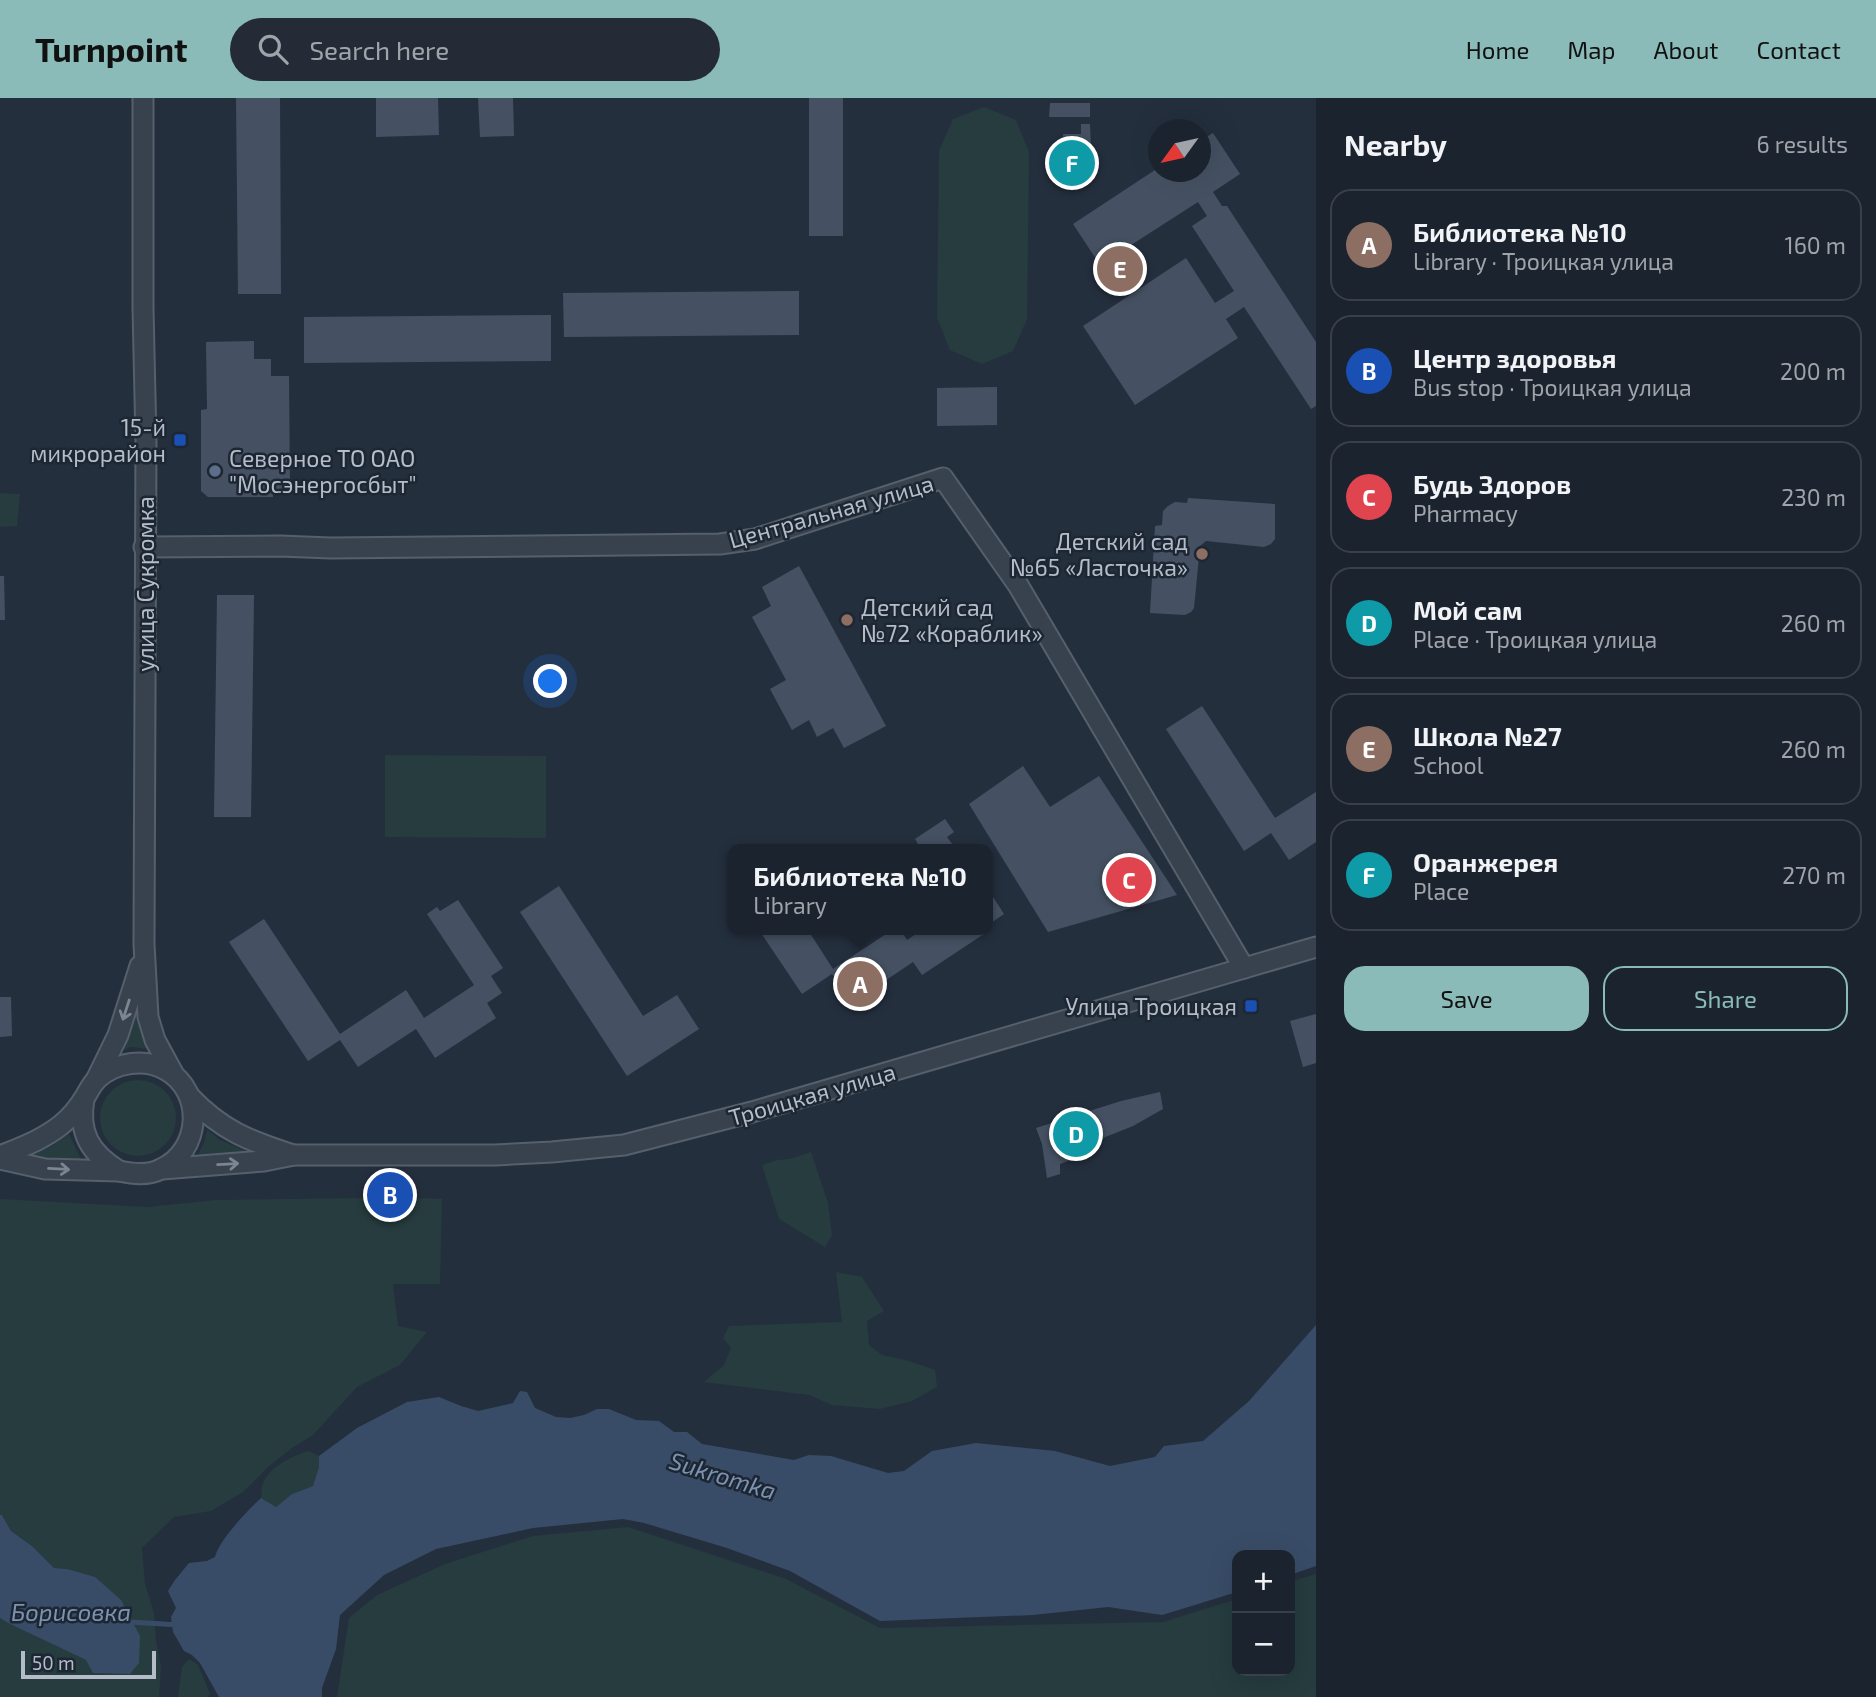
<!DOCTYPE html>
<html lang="en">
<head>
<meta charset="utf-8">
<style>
  body { margin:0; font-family:"Exo 2",sans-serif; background:#242b36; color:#f1f3f6 }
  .controls { position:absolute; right:21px; bottom:21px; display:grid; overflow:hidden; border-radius:14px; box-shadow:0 7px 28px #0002 }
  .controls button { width:63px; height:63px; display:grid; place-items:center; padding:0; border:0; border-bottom:2px solid #39404a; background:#1b232e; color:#f1f3f6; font:35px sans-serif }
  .compass { position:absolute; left:1148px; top:21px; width:63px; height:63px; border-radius:50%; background:#1b232e; box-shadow:0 7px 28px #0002; rotate:237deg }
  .scale { position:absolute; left:21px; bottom:18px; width:135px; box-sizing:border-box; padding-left:7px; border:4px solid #b4bcc9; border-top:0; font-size:19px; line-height:24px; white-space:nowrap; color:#b4bcc9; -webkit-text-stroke:5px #1d2633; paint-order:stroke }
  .you { position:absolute; left:551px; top:584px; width:24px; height:24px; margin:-18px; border:5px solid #fff; border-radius:50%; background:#1a73e8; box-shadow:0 0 0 10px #1a73e833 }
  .badge { display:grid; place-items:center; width:46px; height:46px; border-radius:50%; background:#8bbbb9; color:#fff; font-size:23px; font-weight:700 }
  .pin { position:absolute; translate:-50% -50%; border:4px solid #fff; box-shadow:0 2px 7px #0006 }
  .popup { position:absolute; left:727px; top:746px; width:266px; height:91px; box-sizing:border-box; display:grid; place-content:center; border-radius:14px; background:#1b232e; filter:drop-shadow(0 2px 5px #0005); font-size:23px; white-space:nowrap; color:#a0a4aa }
  .popup b { font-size:26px; color:#f1f3f6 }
  .popup::after { content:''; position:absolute; left:50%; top:100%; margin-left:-14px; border:14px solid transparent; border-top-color:#1b232e }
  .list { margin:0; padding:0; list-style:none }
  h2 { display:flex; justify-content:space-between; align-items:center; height:91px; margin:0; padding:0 28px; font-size:30px }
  h2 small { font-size:23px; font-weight:400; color:#a0a4aa }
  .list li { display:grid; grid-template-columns:46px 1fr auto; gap:21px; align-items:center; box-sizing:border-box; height:112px; margin:0 14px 14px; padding:0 14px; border:2px solid #39404a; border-radius:21px }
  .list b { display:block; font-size:26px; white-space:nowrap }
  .list p { margin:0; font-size:23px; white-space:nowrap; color:#a0a4aa }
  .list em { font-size:23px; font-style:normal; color:#a0a4aa }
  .actions { display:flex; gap:14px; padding:21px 28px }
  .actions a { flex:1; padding:16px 0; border:2px solid #8bbbb9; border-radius:21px; text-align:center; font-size:24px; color:#8bbbb9 }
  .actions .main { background:#8bbbb9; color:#111 }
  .icon { flex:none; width:38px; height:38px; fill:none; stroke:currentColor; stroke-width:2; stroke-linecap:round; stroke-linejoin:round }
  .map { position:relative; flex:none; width:1316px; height:1599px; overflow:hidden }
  header { display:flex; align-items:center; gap:42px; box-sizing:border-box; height:98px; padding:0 35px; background:#8bbbb9; color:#111 }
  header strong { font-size:33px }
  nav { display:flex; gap:38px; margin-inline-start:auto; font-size:24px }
  .search { width:490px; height:63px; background:#242b36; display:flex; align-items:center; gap:18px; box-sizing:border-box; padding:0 24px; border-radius:38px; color:#a0a4aa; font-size:26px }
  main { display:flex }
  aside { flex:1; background:#1b232e }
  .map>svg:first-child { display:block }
  .green { fill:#263c3f }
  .water { fill:#394c67 }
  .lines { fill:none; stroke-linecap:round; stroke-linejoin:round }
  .stream { stroke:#394c67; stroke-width:5 }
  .building { fill:#455162 }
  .minor-casing { stroke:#565f6c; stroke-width:23 }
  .minor { stroke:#38414e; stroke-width:19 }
  .oneway { stroke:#7c8592 }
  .transit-dot { fill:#1a4fb4; stroke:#1d2633; stroke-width:2.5 }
  .service-dot { fill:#5c6f8a; stroke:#1d2633; stroke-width:2.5 }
  .education-dot { fill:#8d6e63; stroke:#1d2633; stroke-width:2.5 }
  .labels { text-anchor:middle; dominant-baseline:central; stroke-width:5; stroke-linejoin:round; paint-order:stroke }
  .poi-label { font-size:23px; fill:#b4bcc9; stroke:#1d2633; text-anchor:end }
  .street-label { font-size:23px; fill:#b4bcc9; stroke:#1d2633 }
  .water-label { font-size:24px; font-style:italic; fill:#7c92b1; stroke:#1d2633 }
</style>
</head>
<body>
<header>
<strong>Turnpoint</strong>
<div class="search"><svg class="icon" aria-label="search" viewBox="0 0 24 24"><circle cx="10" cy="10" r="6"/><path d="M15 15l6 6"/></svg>Search here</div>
<nav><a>Home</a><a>Map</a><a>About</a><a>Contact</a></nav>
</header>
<main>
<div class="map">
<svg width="1316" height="1599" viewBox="0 0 1316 1599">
  <rect width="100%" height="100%" fill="#242f3e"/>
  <g class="green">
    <polygon points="984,9 1016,22 1029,54 1027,221 1013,253 982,266 950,252 937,220 939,53 953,21"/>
    <polygon points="0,395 20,396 17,428 0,429"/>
    <polygon points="385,657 546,658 546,740 385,739"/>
    <polygon points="139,897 150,951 131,949 124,952"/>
    <circle cx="138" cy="1020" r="38"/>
    <polygon points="207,1032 220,1042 248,1054 248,1057 198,1057 204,1045"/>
    <polygon points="69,1036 82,1063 28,1061 27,1057 50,1049"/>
    <polygon points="811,1054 828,1105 832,1137 825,1149 779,1121 762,1067 777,1062 790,1061"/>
    <polygon points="363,1100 376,1107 399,1108 423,1100 442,1101 440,1186 393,1186 398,1228 427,1234 400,1267 357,1289 313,1337 292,1350 268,1369 243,1394 211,1413 174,1419 142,1450 145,1486 154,1515 156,1542 161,1569 159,1599 0,1599 0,1520 10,1526 86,1562 67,1471 54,1470 32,1448 11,1433 3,1418 0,1417 0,1101 147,1109 215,1102"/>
    <polygon points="836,1174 862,1179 884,1213 867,1223 869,1247 882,1257 909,1263 935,1272 937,1289 912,1303 880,1311 832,1307 809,1297 704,1284 724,1267 731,1250 723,1240 729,1228 842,1224"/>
    <path d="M 309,1353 L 319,1358 L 319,1369 L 313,1388 L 292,1396 L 276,1409 L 261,1400 C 262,1396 261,1392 262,1388 C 267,1370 293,1357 309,1353 Z"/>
    <polygon points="628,1429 786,1481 880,1530 1163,1524 1237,1501 1237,1573 1290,1573 1290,1484 1316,1476 1316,1599 337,1599 349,1520 377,1497 445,1466 533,1438"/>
    <polygon points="189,1561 198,1567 210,1596 208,1599 178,1599 182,1569"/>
  </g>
  <g class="water">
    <path d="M 1316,1227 L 1316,1468 L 1290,1477 L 1290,1457 L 1237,1457 L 1237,1494 L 1162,1517 L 1108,1509 L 1033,1517 L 880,1523 L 790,1473 L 727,1450 L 644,1425 L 623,1421 L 533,1430 L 436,1451 L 384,1477 L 340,1517 L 336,1551 L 322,1590 L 322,1599 L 219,1599 L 200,1565 L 192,1557 L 184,1553 L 173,1534 L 171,1519 L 176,1510 L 168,1493 L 175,1482 L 189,1465 L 207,1463 L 215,1459 C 219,1442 248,1412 261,1400 L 276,1409 L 292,1396 L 313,1388 L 319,1369 L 319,1358 L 357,1330 L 407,1304 L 439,1299 L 461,1308 L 478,1313 L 513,1305 L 520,1293 L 527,1294 L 535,1310 L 556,1319 L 570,1320 L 584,1317 L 597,1311 L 609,1311 L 636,1322 L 659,1323 L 674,1334 L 687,1334 L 702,1346 L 794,1362 L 809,1357 L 831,1358 L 888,1375 L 904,1373 L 932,1353 L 976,1345 L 1055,1353 L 1110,1368 L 1155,1359 L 1164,1348 L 1203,1343 L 1249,1303 Z"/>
    <polygon points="0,1417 2,1417 11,1433 32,1448 54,1470 67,1471 95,1479 121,1502 140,1538 139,1565 130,1576 93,1575 86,1562 10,1526 0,1520"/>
  </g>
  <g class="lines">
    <polyline class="stream" points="126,1522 130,1524 179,1527"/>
  </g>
  <g class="building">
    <polygon points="236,0 280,0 281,196 238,196"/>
    <polygon points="376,0 438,0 439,37 376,39"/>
    <polygon points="478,0 513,0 514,38 480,39"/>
    <rect x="809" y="0" width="34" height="138"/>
    <polygon points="1050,5 1090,5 1090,19 1049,19"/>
    <polygon points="1081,26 1090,26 1091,49 1078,49 1079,80 1065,80 1063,36 1081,36"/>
    <polygon points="1213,35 1240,76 1213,94 1222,108 1227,108 1316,244 1316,308 1311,311 1244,209 1226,221 1238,240 1135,307 1083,228 1186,160 1215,205 1234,193 1192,128 1207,118 1198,104 1100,167 1073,126 1158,70 1158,74 1200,74 1200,43"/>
    <polygon points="799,193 799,237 564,239 563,195"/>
    <polygon points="551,217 551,263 304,265 304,219"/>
    <polygon points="254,243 254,261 271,261 271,278 289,278 290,394 273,394 273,399 208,399 201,393 201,312 207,311 206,244"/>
    <polygon points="997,289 997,327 937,328 937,290"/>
    <polygon points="1188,400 1275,406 1275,441 1271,446 1264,449 1206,443 1200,448 1194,510 1191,514 1185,517 1150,515 1155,428 1162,427 1163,413 1168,408 1175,404 1187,405"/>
    <polygon points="799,468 886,628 844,650 833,630 817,639 809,622 792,632 770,591 786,582 752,519 771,508 762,489"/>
    <polygon points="0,478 4,478 5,522 0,522"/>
    <polygon points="217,497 254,497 251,719 214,719"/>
    <polygon points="1202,608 1275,720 1316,694 1316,744 1289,762 1271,735 1244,753 1166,631"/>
    <polygon points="1023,668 1050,709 1099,678 1177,797 1048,834 969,706"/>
    <polygon points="945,721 954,734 947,739 956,751 911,751 918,746 915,741"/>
    <polygon points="559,788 643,918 677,897 699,931 627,978 520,814"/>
    <polygon points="988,791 1004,816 991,825 988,820"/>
    <polygon points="458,802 503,870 491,878 502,895 487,905 496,920 435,960 416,931 358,969 340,942 308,963 229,844 264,821 340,936 406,892 424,920 474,887 427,816 437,809 440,813"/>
    <polygon points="759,832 808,832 833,871 892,832 901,832 907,842 922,832 985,832 987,834 922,877 913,864 852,905 832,876 802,896"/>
    <polygon points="0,899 11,899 12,938 0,939"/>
    <polygon points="1316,916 1316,965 1303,969 1290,923"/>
    <polygon points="1160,994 1163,1011 1133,1028 1098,1042 1098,1052 1060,1066 1060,1076 1047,1080 1042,1046 1036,1030 1121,1003"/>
  </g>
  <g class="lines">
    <g class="minor-casing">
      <g id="minor">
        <polyline points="143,0 143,210 146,343 144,846 148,919 155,942 174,977"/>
        <polyline points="144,449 280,448 331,450 720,446 755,441 943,380 1018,487 1244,870"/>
        <polyline points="97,980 118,937 140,868"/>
        <path d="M 190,999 C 222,1033 250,1043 293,1057"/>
        <path d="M 84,1001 C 78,1035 90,1055 119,1073"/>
        <path d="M 0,1058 C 22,1049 42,1042 61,1027 C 71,1019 79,1009 85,999 C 89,992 92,986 97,981 C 115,964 145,960 166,972 C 205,994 201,1053 161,1071 C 148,1078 133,1076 119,1073 L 45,1071 L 0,1061"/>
        <polyline points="162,1071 264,1063 294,1057 495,1057 552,1054 624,1047 752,1014 1316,849"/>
      </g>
    </g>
    <use href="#minor" class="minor"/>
  </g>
  <defs><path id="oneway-shaft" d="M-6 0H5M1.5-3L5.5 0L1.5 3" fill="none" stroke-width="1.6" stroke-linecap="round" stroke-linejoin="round" transform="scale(1.75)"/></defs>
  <g class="oneway">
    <use href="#oneway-shaft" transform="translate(126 912) rotate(108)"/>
    <use href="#oneway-shaft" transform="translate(228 1066) rotate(-3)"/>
    <use href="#oneway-shaft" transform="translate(59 1071) rotate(3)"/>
  </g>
  <g class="transit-dot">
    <rect x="173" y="335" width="14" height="14" rx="3.5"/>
    <rect x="1244" y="901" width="14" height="14" rx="3.5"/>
  </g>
  <circle class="service-dot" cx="215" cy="373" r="7"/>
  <g class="education-dot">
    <circle cx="1202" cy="456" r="7"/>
    <circle cx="847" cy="522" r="7"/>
  </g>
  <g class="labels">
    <g class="poi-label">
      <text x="166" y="329">15-й<tspan x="166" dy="26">микрорайон</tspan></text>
      <text x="229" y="360" text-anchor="start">Северное ТО ОАО<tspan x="229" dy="26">"Мосэнергосбыт"</tspan></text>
      <text x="1188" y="443">Детский сад<tspan x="1188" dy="26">№65 «Ласточка»</tspan></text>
      <text x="861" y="509" text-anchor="start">Детский сад<tspan x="861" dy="26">№72 «Кораблик»</tspan></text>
      <text x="1237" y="908">Улица Троицкая</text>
    </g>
    <g class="street-label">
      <text transform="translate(831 413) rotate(-16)">Центральная улица</text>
      <text transform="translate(145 486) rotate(-90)">улица Сукромка</text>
      <text transform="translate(812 996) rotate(-16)">Троицкая улица</text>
    </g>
    <g class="water-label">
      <text transform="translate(723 1377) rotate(17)">Sukromka</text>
      <text x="71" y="1513">Борисовка</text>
    </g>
  </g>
</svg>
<div class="controls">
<button>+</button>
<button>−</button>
</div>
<svg class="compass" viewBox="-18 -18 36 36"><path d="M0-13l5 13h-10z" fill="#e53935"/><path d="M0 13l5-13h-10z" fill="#a0a4aa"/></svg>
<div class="scale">50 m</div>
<div class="you"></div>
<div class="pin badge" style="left:860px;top:886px;background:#8d6e63">A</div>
<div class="popup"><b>Библиотека №10</b>Library</div>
<div class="pin badge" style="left:390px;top:1097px;background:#1a4fb4">B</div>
<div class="pin badge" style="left:1129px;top:782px;background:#e0444e">C</div>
<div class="pin badge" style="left:1076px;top:1036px;background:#0f9aa8">D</div>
<div class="pin badge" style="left:1120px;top:171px;background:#8d6e63">E</div>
<div class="pin badge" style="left:1072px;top:65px;background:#0f9aa8">F</div>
</div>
<aside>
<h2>Nearby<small>6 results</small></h2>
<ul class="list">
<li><span class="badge" style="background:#8d6e63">A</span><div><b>Библиотека №10</b><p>Library · Троицкая улица</p></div><em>160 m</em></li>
<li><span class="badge" style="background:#1a4fb4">B</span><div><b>Центр здоровья</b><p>Bus stop · Троицкая улица</p></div><em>200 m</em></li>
<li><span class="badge" style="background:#e0444e">C</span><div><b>Будь Здоров</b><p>Pharmacy</p></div><em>230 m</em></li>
<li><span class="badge" style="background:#0f9aa8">D</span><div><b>Мой сам</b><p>Place · Троицкая улица</p></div><em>260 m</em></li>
<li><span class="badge" style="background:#8d6e63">E</span><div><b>Школа №27</b><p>School</p></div><em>260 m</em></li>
<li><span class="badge" style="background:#0f9aa8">F</span><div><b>Оранжерея</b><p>Place</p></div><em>270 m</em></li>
</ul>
<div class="actions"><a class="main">Save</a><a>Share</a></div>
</aside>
</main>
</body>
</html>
